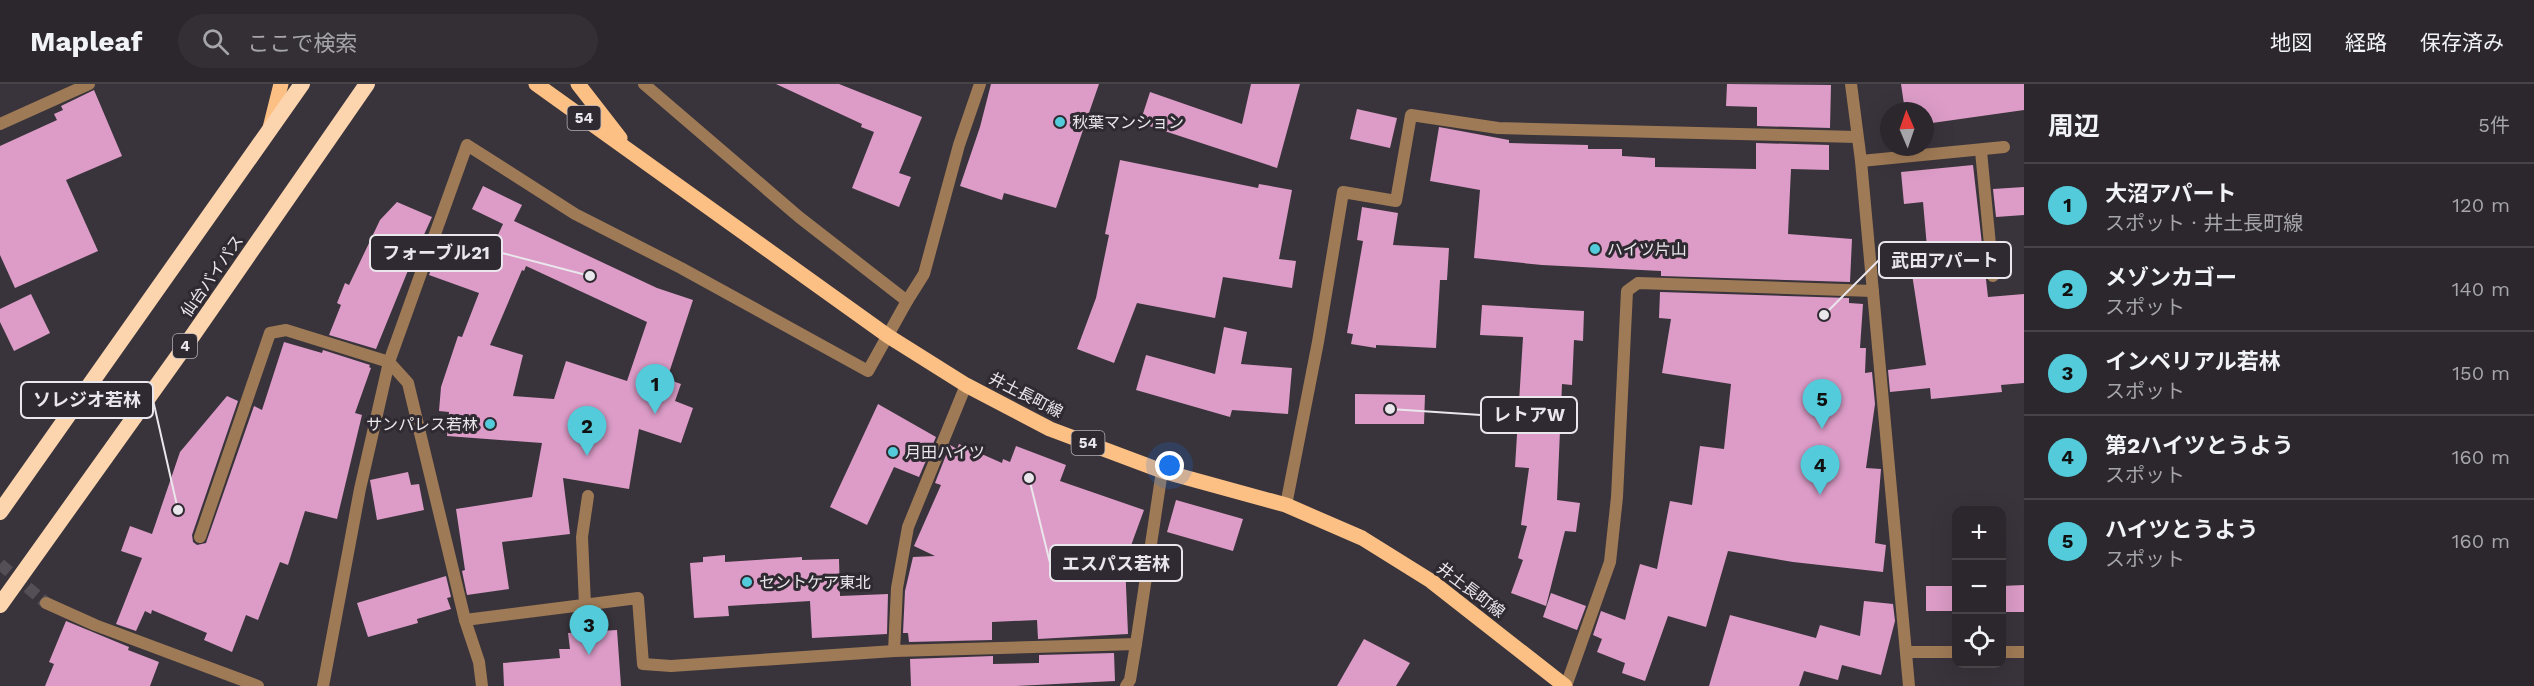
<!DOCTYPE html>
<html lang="ja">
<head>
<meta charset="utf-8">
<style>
  body { margin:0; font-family:"Work Sans","Noto Sans JP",sans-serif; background:#332f34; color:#f1f3f6 }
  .controls { position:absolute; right:18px; bottom:18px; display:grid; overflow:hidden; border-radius:12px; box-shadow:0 6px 24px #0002 }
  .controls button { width:54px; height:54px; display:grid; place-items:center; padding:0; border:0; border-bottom:2px solid #474448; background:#2b272c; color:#f1f3f6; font:30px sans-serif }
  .compass { position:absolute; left:1880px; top:18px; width:54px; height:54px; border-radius:50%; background:#2b272c; box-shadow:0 6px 24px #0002; rotate:358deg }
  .you { position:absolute; left:1170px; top:382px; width:21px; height:21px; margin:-15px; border:4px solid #fff; border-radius:50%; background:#1a73e8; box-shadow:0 0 0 9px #1a73e833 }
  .badge { display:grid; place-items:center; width:39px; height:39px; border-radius:50%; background:#53cbda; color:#111; font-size:20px; font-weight:700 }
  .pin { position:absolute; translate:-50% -50px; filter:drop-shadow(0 2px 3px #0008) }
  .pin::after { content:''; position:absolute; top:32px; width:21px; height:18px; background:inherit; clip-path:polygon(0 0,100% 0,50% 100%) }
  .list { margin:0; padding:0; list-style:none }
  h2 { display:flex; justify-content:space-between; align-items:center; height:78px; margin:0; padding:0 24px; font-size:26px }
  h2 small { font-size:20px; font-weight:400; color:#a6a5a9 }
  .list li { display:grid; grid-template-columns:39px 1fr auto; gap:18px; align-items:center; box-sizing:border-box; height:84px; padding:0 24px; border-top:2px solid #474448 }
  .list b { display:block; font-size:22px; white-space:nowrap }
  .list p { margin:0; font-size:20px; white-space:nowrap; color:#a6a5a9 }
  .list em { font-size:20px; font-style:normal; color:#a6a5a9 }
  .icon { flex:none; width:33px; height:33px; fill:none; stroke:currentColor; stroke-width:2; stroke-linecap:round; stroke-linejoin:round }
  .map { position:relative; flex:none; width:2024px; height:602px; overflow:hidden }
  header { display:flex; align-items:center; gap:36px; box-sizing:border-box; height:84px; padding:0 30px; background:#2b272c; border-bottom:2px solid #474448 }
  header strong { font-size:28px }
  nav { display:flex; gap:33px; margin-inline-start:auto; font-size:21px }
  .search { width:420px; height:54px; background:#332f34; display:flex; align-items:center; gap:15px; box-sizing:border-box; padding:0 21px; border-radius:33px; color:#a6a5a9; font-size:22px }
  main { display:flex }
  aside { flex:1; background:#2b272c }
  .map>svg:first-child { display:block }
  .building { fill:#dc9cc7; fill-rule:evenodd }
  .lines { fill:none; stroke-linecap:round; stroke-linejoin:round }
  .minor-tunnel { stroke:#544f56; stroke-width:12; stroke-dasharray:12 6; stroke-linecap:butt }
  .minor { stroke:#9f7a56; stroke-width:12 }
  .primary { stroke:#fdc084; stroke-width:15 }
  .trunk { stroke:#fcd4ae; stroke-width:16 }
  .poi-dot { fill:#53cbda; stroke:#2f2a31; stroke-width:2 }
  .labels { text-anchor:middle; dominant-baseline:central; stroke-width:6; stroke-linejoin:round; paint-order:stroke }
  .shield { fill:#2f2a31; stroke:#b2aeb4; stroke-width:1.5 }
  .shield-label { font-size:15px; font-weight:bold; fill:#eae7ec }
  .poi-label { font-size:16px; fill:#eae7ec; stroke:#2f2a31; text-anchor:start }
  .street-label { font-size:16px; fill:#eae7ec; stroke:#2f2a31 }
  .leader { fill:none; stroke:#eae7ec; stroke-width:2 }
  .callout-dot { fill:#eae7ec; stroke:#2f2a31; stroke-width:2 }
  .callout { fill:#2f2a31; stroke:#eae7ec; stroke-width:2 }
  .callout-label { font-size:18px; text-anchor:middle; font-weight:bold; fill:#eae7ec }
</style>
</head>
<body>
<header>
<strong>Mapleaf</strong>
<div class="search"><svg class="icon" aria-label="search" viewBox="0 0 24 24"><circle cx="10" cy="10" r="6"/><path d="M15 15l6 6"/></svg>ここで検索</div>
<nav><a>地図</a><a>経路</a><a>保存済み</a></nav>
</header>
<main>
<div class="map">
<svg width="2024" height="602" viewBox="0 0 2024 602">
  <rect width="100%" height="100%" fill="#39343b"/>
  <g class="building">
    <polygon points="776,0 839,0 922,33 899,89 911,93 899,123 852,104 874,48 861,43 862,40"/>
    <polygon points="991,0 1099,0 1056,124 1004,109 1002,116 960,102 980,43"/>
    <polygon points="1251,0 1300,0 1277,84 1140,39 1150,8 1242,40"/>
    <polygon points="1727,0 1831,1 1830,44 1757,42 1757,23 1726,22"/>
    <polygon points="1901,0 2024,0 2024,26 1925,40 1925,27 1905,27"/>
    <polygon points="94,6 122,72 66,96 98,167 15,204 0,171 0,62 57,36 54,30 63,26 61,22"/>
    <polygon points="1357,25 1397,34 1390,64 1350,55"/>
    <polygon points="1439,43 1509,56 1509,59 1588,61 1588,65 1622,65 1622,72 1655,74 1655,83 1756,85 1756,59 1829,61 1829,86 1791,85 1788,150 1852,155 1850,198 1661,192 1661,187 1542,181 1474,174 1480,106 1430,97"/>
    <polygon points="1120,76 1258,104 1259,100 1292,106 1279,175 1296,177 1292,204 1223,193 1215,234 1137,219 1114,279 1077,265 1096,214 1109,151 1105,150"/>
    <polygon points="1973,81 1988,213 2024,210 2024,299 2001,301 2002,308 1931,315 1930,304 1890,308 1888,286 1926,281 1910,177 1928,175 1923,118 1904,120 1901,88"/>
    <path d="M 483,102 L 522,121 L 514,137 L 657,204 L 693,216 L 667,295 L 681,300 L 675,317 L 693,324 L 681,359 L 639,345 L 629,405 L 563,394 L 570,450 L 502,458 L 509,505 L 467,511 L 462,487 L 465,486 L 456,425 L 532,413 L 542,359 L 447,352 L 449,328 L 439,327 L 441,303 L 458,252 L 462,253 L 479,209 L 429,191 L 440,161 L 486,177 L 503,140 L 472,125 ZM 526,182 L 647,238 L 627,297 L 566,277 L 554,315 L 513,312 L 523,271 L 490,261 L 522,186 L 524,187 Z"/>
    <polygon points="2024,103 2024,131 1996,133 1993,105"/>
    <polygon points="397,118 432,133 422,155 424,155 413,186 409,184 376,265 329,251 341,221 337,219 345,199 349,201 380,136"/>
    <polygon points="1362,123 1398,129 1393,161 1449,164 1447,196 1440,196 1436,264 1376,261 1376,264 1351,260 1353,250 1347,249 1363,157 1357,156"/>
    <polygon points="1660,208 1849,214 1849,219 1863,220 1860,264 1866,264 1865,289 1872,288 1875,320 1866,384 1881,385 1875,459 1886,461 1883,488 1793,478 1728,467 1706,543 1668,532 1645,597 1622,589 1625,579 1597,568 1602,555 1593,551 1601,527 1625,536 1640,480 1657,485 1670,417 1692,421 1700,362 1724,365 1731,300 1662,289 1671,235 1659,234"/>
    <polygon points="31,210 50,249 14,267 0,238 0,225"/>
    <polygon points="1482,221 1584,227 1583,257 1574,256 1572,301 1562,300 1557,416 1580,419 1576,448 1565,447 1546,522 1511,509 1523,476 1518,474 1527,442 1521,441 1529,384 1515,383 1523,253 1480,251"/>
    <polygon points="1224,243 1247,248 1241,280 1292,284 1288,330 1232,326 1230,333 1136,306 1146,271 1215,290"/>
    <polygon points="284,258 322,269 323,266 370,281 369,283 371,284 355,329 362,331 337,435 305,427 288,481 280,478 258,536 246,531 232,568 204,556 207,549 152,526 151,530 145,527 136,547 116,540 142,474 121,467 130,442 152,450 180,368 227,312 238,317 192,451 193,458 197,461 206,459 254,322 262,326"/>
    <polygon points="1355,310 1425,311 1424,340 1355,340"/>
    <polygon points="878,320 936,353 919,393 894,383 867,441 830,423"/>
    <polygon points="959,360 1002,379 1003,375 1010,378 1016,362 1066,381 1060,397 1144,426 1125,478 1128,550 1038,555 1037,536 992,538 992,556 909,558 908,549 903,549 905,507 913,473 935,472 914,462 941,401 935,399 950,361 957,365"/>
    <polygon points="408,388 411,401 419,400 424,426 377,436 370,396"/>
    <polygon points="1176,416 1243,435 1233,467 1167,448"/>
    <polygon points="725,471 725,478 802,473 802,476 839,475 840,512 888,510 887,550 812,554 810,517 728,522 729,532 694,534 690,479 703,478 703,473"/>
    <polygon points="446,492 451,513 447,514 451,525 417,535 418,539 368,553 357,519"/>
    <polygon points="2024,501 2024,528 2001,528 2001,502"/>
    <rect x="1926" y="502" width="30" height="25"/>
    <polygon points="1551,509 1586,522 1577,546 1543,533"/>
    <polygon points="1864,517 1893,520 1895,537 1881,591 1842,581 1838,596 1804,587 1799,602 1709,602 1730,531 1816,554 1820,541 1860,552"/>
    <polygon points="66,537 129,563 128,566 159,578 150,602 45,602 54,580 49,578"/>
    <polygon points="617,546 621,602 504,602 503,579 560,574 559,565 570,565 568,549"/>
    <polygon points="1364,555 1410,579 1396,602 1337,602"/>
    <polygon points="1114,569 1115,597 1016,602 911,602 910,575 993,572 993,580 1039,579 1039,571"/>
  </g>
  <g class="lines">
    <polyline class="minor-tunnel" points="0,480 46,519"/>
    <g class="minor">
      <polyline points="1851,0 1861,77 1909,602"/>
      <polyline points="0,40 89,0"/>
      <polyline points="1981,67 1993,192"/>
      <polyline points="1861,77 2004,63"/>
      <polyline points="907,217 924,190 959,61 980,0"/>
      <polyline points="1286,421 1318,258 1343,108 1396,117 1411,31 1498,44 1857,53"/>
      <polyline points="200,453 270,249 286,246 389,278 408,299 465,536 479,578 482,602"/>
      <polyline points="46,519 95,541 258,602"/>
      <polyline points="585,521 582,453 588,412"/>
      <polyline points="465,536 638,514 643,580 671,582 894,567 1136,560"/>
      <polyline points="894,567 897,504 908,443 966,301"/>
      <polyline points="1906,568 1956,568"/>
      <polyline points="2002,568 2024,568"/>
      <polyline points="323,602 360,405 389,278 467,61 575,130 681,184 868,287 907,217 799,133 644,0"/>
      <polyline points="1126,602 1130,596 1136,560 1162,387"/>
      <polyline points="1566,602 1610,478 1617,413 1627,207 1638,199 1873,207"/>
    </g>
    <g class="primary">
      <polyline points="536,0 888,252 966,301 1050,345 1162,387 1286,421 1362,454 1431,497 1565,602"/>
      <polyline points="578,0 620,54"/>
      <polyline points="270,44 281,0"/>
    </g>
    <g class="trunk">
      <polyline points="0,428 302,0"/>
      <polyline points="0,521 193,251 367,0"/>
    </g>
  </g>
  <g class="poi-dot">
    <circle cx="1060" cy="38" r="6"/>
    <circle cx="1595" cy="165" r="6"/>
    <circle cx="490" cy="340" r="6"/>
    <circle cx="893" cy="368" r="6"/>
    <circle cx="747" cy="498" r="6"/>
  </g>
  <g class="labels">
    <g class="shield">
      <rect x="567.5" y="22" width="33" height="24" rx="4.5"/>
      <rect x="173" y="250" width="24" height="24" rx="4.5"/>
      <rect x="1071.5" y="347" width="33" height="24" rx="4.5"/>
    </g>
    <g class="shield-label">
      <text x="584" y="34">54</text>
      <text x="185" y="262">4</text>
      <text x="1088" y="359">54</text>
    </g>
    <g class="poi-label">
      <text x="1072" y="38">秋葉マンション</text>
      <text x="1607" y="165">ハイツ片山</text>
      <text x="478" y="340" text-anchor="end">サンパレス若林</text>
      <text x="905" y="368">月田ハイツ</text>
      <text x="759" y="498">セントケア東北</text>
    </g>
    <g class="street-label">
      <text transform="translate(212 192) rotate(-55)">仙台バイパス</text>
      <text transform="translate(1026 311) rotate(27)">井土長町線</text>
      <text transform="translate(1471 506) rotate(37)">井土長町線</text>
    </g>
  </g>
  <path class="leader" d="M590 192L502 169M1824 231L1879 176M178 426L153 316M1390 325L1481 331M1029 394L1050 479"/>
  <g class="callout-dot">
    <circle cx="590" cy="192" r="6"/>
    <circle cx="1824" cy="231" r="6"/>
    <circle cx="178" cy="426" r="6"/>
    <circle cx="1390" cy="325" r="6"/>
    <circle cx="1029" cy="394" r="6"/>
  </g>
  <g class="callout">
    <rect x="370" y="151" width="132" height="36" rx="6"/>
    <rect x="1879" y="158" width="132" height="36" rx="6"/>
    <rect x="21" y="298" width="132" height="36" rx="6"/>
    <rect x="1481" y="313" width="96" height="36" rx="6"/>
    <rect x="1050" y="461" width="132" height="36" rx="6"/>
  </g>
  <g class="callout-label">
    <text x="436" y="175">フォーブル21</text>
    <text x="1945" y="183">武田アパート</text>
    <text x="87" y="322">ソレジオ若林</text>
    <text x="1529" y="337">レトアW</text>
    <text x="1116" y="486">エスパス若林</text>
  </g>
</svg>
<div class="controls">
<button>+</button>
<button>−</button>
<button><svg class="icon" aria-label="locate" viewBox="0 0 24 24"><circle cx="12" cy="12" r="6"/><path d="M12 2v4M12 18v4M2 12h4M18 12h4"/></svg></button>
</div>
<svg class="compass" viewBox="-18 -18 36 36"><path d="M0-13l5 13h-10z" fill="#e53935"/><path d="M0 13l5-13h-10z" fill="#a6a5a9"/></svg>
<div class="you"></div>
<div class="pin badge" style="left:655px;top:330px">1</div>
<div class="pin badge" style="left:587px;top:372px">2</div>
<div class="pin badge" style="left:589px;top:571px">3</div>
<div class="pin badge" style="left:1820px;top:411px">4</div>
<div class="pin badge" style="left:1822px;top:345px">5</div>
</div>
<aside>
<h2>周辺<small>5件</small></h2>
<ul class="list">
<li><span class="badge">1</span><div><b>大沼アパート</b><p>スポット · 井土長町線</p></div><em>120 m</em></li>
<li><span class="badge">2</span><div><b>メゾンカゴー</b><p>スポット</p></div><em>140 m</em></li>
<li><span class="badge">3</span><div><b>インペリアル若林</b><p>スポット</p></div><em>150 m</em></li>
<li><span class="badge">4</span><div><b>第2ハイツとうよう</b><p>スポット</p></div><em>160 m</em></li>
<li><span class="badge">5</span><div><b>ハイツとうよう</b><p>スポット</p></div><em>160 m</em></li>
</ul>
</aside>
</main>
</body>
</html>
